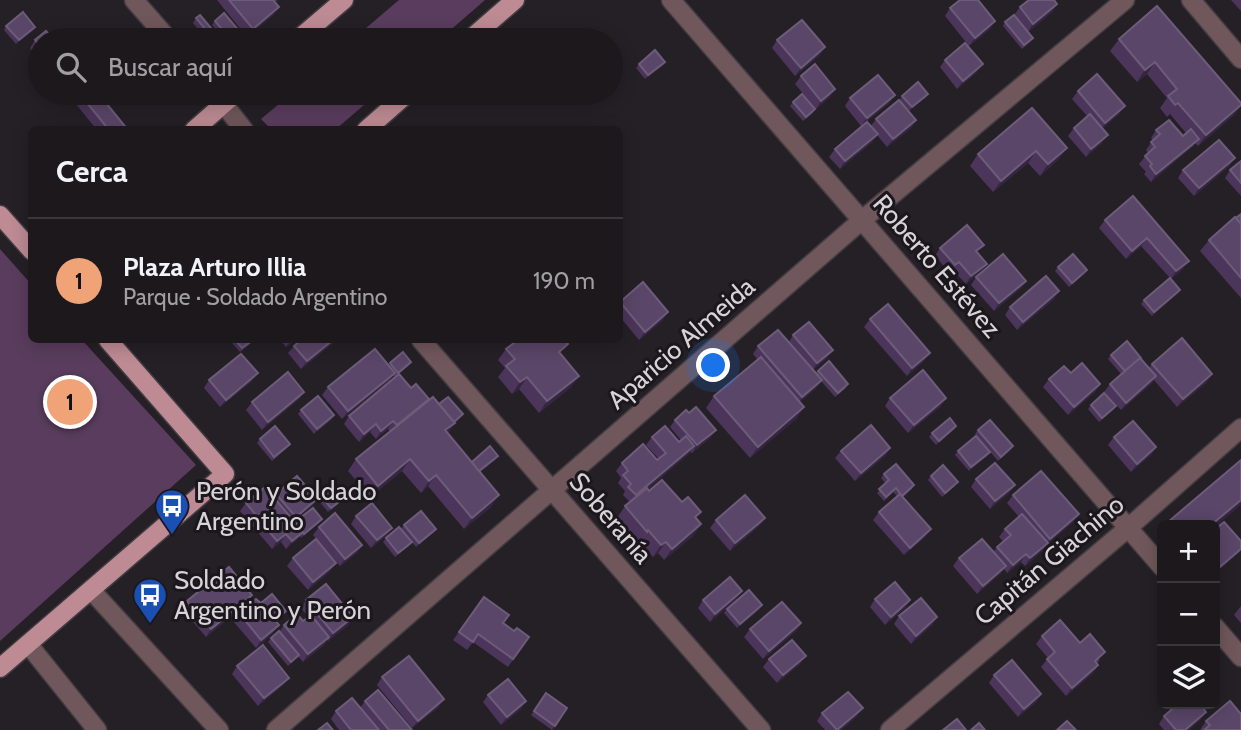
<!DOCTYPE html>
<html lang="es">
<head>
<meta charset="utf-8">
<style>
  body { margin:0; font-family:Cabin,sans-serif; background:#292529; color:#f1f3f6 }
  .controls { position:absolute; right:21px; bottom:21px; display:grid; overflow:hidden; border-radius:10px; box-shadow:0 4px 18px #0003 }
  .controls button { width:63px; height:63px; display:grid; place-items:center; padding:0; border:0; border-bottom:2px solid #3a373b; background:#1c181c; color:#f1f3f6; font:35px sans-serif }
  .you { position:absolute; left:714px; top:366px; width:24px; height:24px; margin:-18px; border:5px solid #fff; border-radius:50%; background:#1a73e8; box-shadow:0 0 0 10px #1a73e833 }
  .badge { display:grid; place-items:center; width:46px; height:46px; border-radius:50%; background:#efa377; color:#111; font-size:23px; font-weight:700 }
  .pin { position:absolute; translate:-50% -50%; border:4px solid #fff; box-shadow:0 2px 7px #0006 }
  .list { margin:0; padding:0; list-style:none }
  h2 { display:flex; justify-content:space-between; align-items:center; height:91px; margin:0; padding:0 28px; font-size:30px }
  h2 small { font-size:23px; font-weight:400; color:#a0a0a3 }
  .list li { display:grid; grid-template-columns:46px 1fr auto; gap:21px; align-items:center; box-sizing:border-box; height:126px; padding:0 28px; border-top:2px solid #3a373b }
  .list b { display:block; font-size:26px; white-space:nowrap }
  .list p { margin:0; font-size:23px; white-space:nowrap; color:#a0a0a3 }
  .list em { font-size:23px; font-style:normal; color:#a0a0a3 }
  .icon { flex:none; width:38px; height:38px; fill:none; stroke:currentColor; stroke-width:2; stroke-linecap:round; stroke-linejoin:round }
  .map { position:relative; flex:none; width:1241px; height:730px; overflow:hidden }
  .search { position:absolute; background:#1c181c; box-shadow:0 4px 18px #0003; left:28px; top:28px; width:595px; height:77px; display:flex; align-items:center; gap:18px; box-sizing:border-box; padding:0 24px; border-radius:38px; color:#a0a0a3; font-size:26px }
  .panel { position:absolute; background:#1c181c; box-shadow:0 4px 18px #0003; left:28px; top:126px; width:595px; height:217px; border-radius:10px }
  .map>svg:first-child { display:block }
  .green { fill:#5a3d5e }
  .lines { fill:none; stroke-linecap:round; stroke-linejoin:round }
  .minor-casing { stroke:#413d42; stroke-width:21 }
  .major-casing { stroke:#413d42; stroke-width:21 }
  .minor { stroke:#70575b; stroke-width:18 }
  .major { stroke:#be8b94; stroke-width:18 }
  .wall { fill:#4b355a }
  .shaded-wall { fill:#352540 }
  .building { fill:#5a4668; stroke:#6d5c79; stroke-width:2 }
  .labels { text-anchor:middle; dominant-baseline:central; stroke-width:6; stroke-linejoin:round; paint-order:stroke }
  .street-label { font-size:26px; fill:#d7d3d7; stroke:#1c171d }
  .poi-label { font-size:26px; fill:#d7d3d7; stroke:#1c171d; text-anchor:start }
</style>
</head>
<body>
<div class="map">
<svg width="1241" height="730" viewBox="0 0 1241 730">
  <rect width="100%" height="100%" fill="#252026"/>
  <g class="green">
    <polygon points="399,0 485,0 439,40 352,40"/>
    <polygon points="292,93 378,93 336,129 271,129 261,119"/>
    <polygon points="0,249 31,284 32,340 82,340 196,465 0,641"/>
  </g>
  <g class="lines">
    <g class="minor-casing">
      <g id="minor">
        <polyline points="134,0 169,40"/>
        <polyline points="671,0 1162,567"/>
        <polyline points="1191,0 1241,59"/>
        <polyline points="215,93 244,130"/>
        <polyline points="421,340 761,730"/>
        <polyline points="91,590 219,730"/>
        <polyline points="1215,627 1241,657"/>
        <polyline points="28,644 97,730"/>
        <polyline points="276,730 862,220 1125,0"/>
        <polyline points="890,730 1128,528 1241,428"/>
      </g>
    </g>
    <g class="major-casing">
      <g id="major">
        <polyline points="297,40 344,0"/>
        <polyline points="469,40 515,0"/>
        <polyline points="194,130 236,93"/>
        <polyline points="366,130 408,93"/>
        <polyline points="0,215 32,251"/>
        <polyline points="0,668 225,474 108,340"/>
      </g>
    </g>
    <use href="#minor" class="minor"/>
    <use href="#major" class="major"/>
  </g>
  <g class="wall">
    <polygon points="217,0 278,0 275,2 279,7 273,15 247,37"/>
    <polygon points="1231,0 1241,0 1241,11"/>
    <polygon points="1057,4 1052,12 1028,32 1014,15 1020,7"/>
    <polygon points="950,8 990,29 969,46 945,16"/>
    <polygon points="196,18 221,40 207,40 193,23"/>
    <polygon points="215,21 238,37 233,40 225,40 212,25"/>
    <polygon points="1005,22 1033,38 1030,42 1022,49 1003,26"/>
    <polygon points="6,26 35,27 32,31 16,44 4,30"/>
    <polygon points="1119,39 1241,105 1234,115 1198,146 1195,143 1193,146 1151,182 1144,174 1146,172 1139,164 1148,153 1146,150 1153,140 1151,138 1156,130 1183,136 1186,133 1170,114 1167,117 1160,108 1167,98 1147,74 1137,82 1110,51"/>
    <polygon points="35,40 40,40 40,61 30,48"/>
    <polygon points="777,40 820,55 795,76 772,48"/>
    <polygon points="945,60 977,72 957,89 940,67"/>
    <polygon points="665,62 662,66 645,79 636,68 639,64"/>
    <polygon points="801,76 830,97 816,109 795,84"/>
    <polygon points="1078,91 1119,114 1103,128 1102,143 1086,157 1068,136 1074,128 1087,116 1072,99"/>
    <polygon points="67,93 98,93 128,130 97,130"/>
    <polygon points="928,94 925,98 909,111 900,100 902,96"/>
    <polygon points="850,98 889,103 861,126 845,106"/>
    <polygon points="793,102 815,109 813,113 803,121 790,106"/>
    <polygon points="1032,108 1059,159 1040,176 1028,163 993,192 970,166 978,154"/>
    <polygon points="876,119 916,120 911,128 887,147 877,135 872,142 840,169 829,157 835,149 871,126"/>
    <polygon points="1235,158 1229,166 1194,196 1178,178 1183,170"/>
    <polygon points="1241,161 1241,196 1225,178 1230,170"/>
    <polygon points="1133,196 1183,269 1171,279 1180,290 1177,294 1152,316 1141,304 1144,300 1170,278 1141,246 1126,259 1099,228 1105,220"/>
    <polygon points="1241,214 1241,298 1200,251 1209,240"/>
    <polygon points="940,248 978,253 981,271 966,284 953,270 950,273 935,256"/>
    <polygon points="1058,267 1087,270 1084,274 1069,287 1055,271"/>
    <polygon points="976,277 1026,281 1021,288 994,311 971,285"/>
    <polygon points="1054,299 1017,330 1005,315 1010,307"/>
    <polygon points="620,301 663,320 639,340 620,317"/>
    <polygon points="870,319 924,361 907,376 864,327"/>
    <polygon points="793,335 827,358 813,370 816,374 818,371 846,388 835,397 821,381 816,388 800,402 804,407 796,419 750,458 706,408 714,396 758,360 753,354 758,346 789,342"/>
    <polygon points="232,340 255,340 240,352 231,342"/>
    <polygon points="280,340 296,340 286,347"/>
    <polygon points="301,340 337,340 301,369 288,353 294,346"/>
    <polygon points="506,349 561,354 571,387 539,413 519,389 512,394 498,377 505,368 498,360"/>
    <polygon points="1111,355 1141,358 1149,368 1152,364 1207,382 1177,407 1154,380 1151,384 1121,410 1104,392 1110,384 1121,374 1108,359"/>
    <polygon points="411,362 408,366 395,377 393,375 389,381 342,419 322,395 328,387 389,365 390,363"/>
    <polygon points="1071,373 1100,384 1095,392 1068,415 1043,387 1049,379"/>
    <polygon points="209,380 252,381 220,407 204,388"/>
    <polygon points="411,388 439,404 463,414 454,423 448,433 472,462 498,456 495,460 480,472 491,507 464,529 428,486 421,493 402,471 370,497 348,471 356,459 390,432 388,429 376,439 370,432 359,442 344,424 349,416"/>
    <polygon points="304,392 299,399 262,430 246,410 252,402"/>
    <polygon points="890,398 941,406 908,433 885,406"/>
    <polygon points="1091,405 1116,406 1113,410 1099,422 1088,409"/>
    <polygon points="301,410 331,420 314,434 298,414"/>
    <polygon points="689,413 716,430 710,438 692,453 690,452 648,489 649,491 696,519 701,524 693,536 664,560 658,553 653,557 640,542 639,543 617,518 625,506 630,502 623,495 625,491 618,483 621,478 616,471 622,463 657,460 659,459 646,445 652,437 679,442 681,440 670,427 675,420"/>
    <polygon points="956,426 953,430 936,445 929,437 932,433"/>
    <polygon points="978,430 1013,446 1010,450 998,461 975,434"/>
    <polygon points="1114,437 1156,447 1151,455 1131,472 1108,445"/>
    <polygon points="260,439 290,444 287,448 272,461 257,443"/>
    <polygon points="890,448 885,456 855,481 835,458 841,451"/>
    <polygon points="958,451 987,456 969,471 955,455"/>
    <polygon points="884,474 914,485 912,489 903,497 925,537 904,555 873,520 879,512 897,496 893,492 884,501 877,493 886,484 881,478"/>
    <polygon points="931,476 955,486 942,497 928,480"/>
    <polygon points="976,479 1015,485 1009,493 990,509 971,487"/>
    <polygon points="276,494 317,499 311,507 294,521 295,522 319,523 301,538 300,536 286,549 281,542 272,549 240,511 246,503 274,497"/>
    <polygon points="1013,495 1079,514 1073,522 1047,544 1042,551 1025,566 1021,562 1007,573 1004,569 1000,574 977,594 953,566 959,558 993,552 1003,541 999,537 1005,529 1019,517 1007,503"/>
    <polygon points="321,496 345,497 342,501 328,512 318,500"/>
    <polygon points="356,516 392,528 387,535 371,548 351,524"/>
    <polygon points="765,518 759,526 730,551 710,528 716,520"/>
    <polygon points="404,525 433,533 416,547 405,533 409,546 395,557 383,542 386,538 401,529"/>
    <polygon points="319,527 362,545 357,553 340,566 313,535"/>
    <polygon points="293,558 336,563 330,571 308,590 287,566"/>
    <polygon points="252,595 247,603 206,637 182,609 187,601"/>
    <polygon points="484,597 503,623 514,631 529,637 508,667 473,642 467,650 453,640"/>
    <polygon points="737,599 710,622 698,608 703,600"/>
    <polygon points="875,599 910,600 905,608 885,625 870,607"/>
    <polygon points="306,600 353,617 348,625 328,641 327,640 324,645 303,662 298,656 288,666 268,642 271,638 279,632 284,625 303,621 308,617 301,608"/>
    <polygon points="261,603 286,611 281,619 276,622 273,633 256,648 233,621 239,613"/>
    <polygon points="1241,606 1241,623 1234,615"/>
    <polygon points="727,609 759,610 737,628 724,613"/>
    <polygon points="899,616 937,617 932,625 911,644 894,624"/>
    <polygon points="801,623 796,631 763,659 744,637 750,629"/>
    <polygon points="1042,636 1080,643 1100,660 1097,663 1098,665 1093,673 1066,696 1041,667 1048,658 1036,644"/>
    <polygon points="769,659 800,664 777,683 763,667"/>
    <polygon points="237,666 289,678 283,685 258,706 232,674"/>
    <polygon points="994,675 1041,694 1036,702 1018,717 989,683"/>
    <polygon points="382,677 439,707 412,728 377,685"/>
    <polygon points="546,693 567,708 552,730 531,715"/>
    <polygon points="488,695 521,709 501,725 483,702"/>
    <polygon points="365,701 412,730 339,730 331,719 336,711 360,708"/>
    <polygon points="822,713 857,716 841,730 825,730 817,721"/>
    <polygon points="1164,716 1201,719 1189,730 1164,730 1159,724"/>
    <polygon points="1206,721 1241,730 1200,730"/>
  </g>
  <g class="shaded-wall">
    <polygon points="1057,4 1052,12 1028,32 1033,24"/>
    <polygon points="279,7 273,15 247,37 253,29"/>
    <polygon points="995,21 990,29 969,46 975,38"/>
    <polygon points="35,27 32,31 16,44 19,40"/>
    <polygon points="825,47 820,55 795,76 801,68"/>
    <polygon points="665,62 662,66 645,79 648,75"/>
    <polygon points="1155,62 1147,74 1137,82 1145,70"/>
    <polygon points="983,64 977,72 957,89 963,81"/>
    <polygon points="835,89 830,97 816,109 821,101"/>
    <polygon points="928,94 925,98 909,111 912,107"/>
    <polygon points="895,95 889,103 861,126 867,118"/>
    <polygon points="1241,105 1234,115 1198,146 1206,135"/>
    <polygon points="1125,106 1119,114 1100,131 1105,123"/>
    <polygon points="916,120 911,128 887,147 893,139"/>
    <polygon points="878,134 872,142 840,169 845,161"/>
    <polygon points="1108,135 1102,143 1086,157 1091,149"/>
    <polygon points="1199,139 1193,146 1151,182 1156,174"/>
    <polygon points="1067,148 1059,159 1040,176 1048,164"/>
    <polygon points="1036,151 1028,163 993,192 1001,181"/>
    <polygon points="1235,158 1229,166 1194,196 1199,188"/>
    <polygon points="1147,238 1141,246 1126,259 1132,251"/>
    <polygon points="1189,261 1183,269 1171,279 1176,271"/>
    <polygon points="987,264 981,271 966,284 971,276"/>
    <polygon points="1026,281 1021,288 994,311 999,303"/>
    <polygon points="1180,290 1177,294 1152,316 1154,312"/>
    <polygon points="1059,291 1054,299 1017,330 1023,322"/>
    <polygon points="668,312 663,320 639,340 645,332"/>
    <polygon points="292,340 296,340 286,347"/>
    <polygon points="333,340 337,340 301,369 307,361"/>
    <polygon points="833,350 827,358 812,371 817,363"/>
    <polygon points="930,353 924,361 907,376 912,368"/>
    <polygon points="258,373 252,381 220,407 226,400"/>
    <polygon points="395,373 389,381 342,419 348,411"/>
    <polygon points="1212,374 1207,382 1177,407 1183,399"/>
    <polygon points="579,376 571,387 539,413 547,401"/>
    <polygon points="1156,376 1151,384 1121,410 1126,403"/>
    <polygon points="527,377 519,389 512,394 520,382"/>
    <polygon points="822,380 816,388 797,405 802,397"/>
    <polygon points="1100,384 1095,392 1068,415 1074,407"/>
    <polygon points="304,392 299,399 262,430 268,422"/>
    <polygon points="946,398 941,406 908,433 914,425"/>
    <polygon points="804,407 796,419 750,458 758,447"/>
    <polygon points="463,414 460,418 449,428 455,423 447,435 445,430"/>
    <polygon points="334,415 331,420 314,434 317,429"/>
    <polygon points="393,421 388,429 376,439 381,431"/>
    <polygon points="376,424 370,432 359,442 364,434"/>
    <polygon points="956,426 953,430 936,445 939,441"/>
    <polygon points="716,430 710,438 692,453 697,445"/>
    <polygon points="694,446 689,454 631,503 636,495"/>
    <polygon points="1156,447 1151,455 1131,472 1137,464"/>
    <polygon points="890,448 885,456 855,481 861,473"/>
    <polygon points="990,452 987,456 969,471 971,467"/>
    <polygon points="498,456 495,460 476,475 479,471"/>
    <polygon points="410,459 402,471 370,497 378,486"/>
    <polygon points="436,475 428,486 421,493 429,481"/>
    <polygon points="1015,485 1009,493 990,509 995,501"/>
    <polygon points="499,495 491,507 464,529 472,518"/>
    <polygon points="345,497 342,501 328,512 331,508"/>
    <polygon points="317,499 311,507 290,525 296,517"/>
    <polygon points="1241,500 1241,505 1215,527 1215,525 1211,525"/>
    <polygon points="1079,514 1073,522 1047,544 1042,551 1025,566 1030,558 1045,546 1050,539"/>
    <polygon points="765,518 759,526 730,551 735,543"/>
    <polygon points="322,519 319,523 301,538 304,534"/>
    <polygon points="701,524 693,536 664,560 672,549"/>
    <polygon points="392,528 387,535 371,548 377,540"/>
    <polygon points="436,529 433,533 416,547 419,543"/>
    <polygon points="931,529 925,537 904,555 910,548"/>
    <polygon points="303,532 297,540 286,549 292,541"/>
    <polygon points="286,534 281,542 272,549 277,541"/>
    <polygon points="666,542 658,553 653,557 661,545"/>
    <polygon points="362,545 357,553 340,566 345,559"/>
    <polygon points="1241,549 1239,553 1215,574 1215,571"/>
    <polygon points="1026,554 1021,562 1007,573 1013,565"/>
    <polygon points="336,563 330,571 308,590 313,582"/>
    <polygon points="1006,566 1000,574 977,594 983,586"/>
    <polygon points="742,591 737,599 710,622 715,614"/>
    <polygon points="252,595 247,603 206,637 211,629"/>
    <polygon points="910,600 905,608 885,625 891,617"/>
    <polygon points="762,605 759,610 737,628 740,624"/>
    <polygon points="286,611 281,619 269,628 275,620"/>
    <polygon points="353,617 348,625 328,641 333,633"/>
    <polygon points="937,617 932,625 911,644 916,636"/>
    <polygon points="801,623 796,631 763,659 769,651"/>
    <polygon points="279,625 273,633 256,648 261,640"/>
    <polygon points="329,637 324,645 303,662 308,654"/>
    <polygon points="806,656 800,664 777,683 783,675"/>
    <polygon points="1098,665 1093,673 1066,696 1072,688"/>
    <polygon points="289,678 283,685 258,706 264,698"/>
    <polygon points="1041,694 1036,702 1018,717 1024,709"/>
    <polygon points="444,699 439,707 412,728 418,721"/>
    <polygon points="526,701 521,709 501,725 507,717"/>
    <polygon points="863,708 857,716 841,730 837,730"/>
    <polygon points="1206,712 1201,719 1189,730 1185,730"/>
  </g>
  <g class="building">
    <polygon points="229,0 273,0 279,7 253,29"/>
    <polygon points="960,0 978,0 995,21 975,38 950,8"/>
    <polygon points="1029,0 1054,0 1057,4 1033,24 1020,7"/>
    <polygon points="1157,6 1241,103 1241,105 1206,135 1178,103 1175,105 1168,96 1177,89 1155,62 1145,70 1119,39"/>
    <polygon points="23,12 35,27 19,40 6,26"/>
    <polygon points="224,13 240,32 231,40 215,21"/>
    <polygon points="200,15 221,40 214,40 196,18"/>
    <polygon points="1014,15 1033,38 1024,45 1005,22"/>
    <polygon points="802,20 825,47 801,68 777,40"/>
    <polygon points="46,31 54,40 40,40 40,46 35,40"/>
    <polygon points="965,43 983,64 963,81 945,60"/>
    <polygon points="655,50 665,62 648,75 639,64"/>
    <polygon points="815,64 835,89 821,101 801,76"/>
    <polygon points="1097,74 1125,106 1105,123 1078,91"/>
    <polygon points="878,75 895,95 867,118 850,98"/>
    <polygon points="918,82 928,94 912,107 902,96"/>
    <polygon points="79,93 98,93 128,130 109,130"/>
    <polygon points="802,94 815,109 806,117 793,102"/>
    <polygon points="899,100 916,120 893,139 876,119"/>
    <polygon points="1032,108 1067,148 1048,164 1036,151 1001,181 978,154"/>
    <polygon points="1090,114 1108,135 1091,149 1074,128"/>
    <polygon points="1169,120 1183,136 1191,129 1199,139 1156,174 1150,166 1152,164 1145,156 1155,147 1151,142 1160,134 1156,130"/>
    <polygon points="867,122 878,134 845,161 835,149"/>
    <polygon points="1219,140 1235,158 1199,188 1183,170"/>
    <polygon points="1241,161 1241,183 1230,170"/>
    <polygon points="1133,196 1189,261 1176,271 1147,238 1132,251 1105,220"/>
    <polygon points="1241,214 1241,224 1236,218"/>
    <polygon points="1235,217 1241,224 1241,278 1209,240"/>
    <polygon points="967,225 984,245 976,251 987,264 971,276 959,262 955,265 940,248"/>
    <polygon points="1003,254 1026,281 999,303 976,277"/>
    <polygon points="1073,254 1087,270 1072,283 1058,267"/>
    <polygon points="1046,276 1059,291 1023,322 1010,307"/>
    <polygon points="1170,278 1180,290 1154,312 1144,300"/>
    <polygon points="643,282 668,312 645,332 620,302"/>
    <polygon points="888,304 930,353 912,368 870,319"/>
    <polygon points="809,322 833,350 817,363 793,335"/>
    <polygon points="778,330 822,380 802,397 758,346"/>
    <polygon points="1182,338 1212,374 1183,399 1152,364"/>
    <polygon points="235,340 253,340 242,348"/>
    <polygon points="301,340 333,340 307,361 294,346"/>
    <polygon points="518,340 564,340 568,344 559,352 579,376 547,401 527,377 520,382 506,366 515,359 506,349"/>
    <polygon points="1127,341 1141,358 1125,371 1111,355"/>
    <polygon points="375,349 395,373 348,411 328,387"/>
    <polygon points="403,352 411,362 398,373 390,363"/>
    <polygon points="241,354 258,373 226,400 209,380"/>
    <polygon points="761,357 804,407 758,447 714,396"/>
    <polygon points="1140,358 1156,376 1126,403 1110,384"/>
    <polygon points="829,361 848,384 838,393 818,371"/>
    <polygon points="1082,363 1100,384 1074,407 1049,379 1064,366 1071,373"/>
    <polygon points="923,370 946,398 914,425 890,398"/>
    <polygon points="288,372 304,392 268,422 252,402"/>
    <polygon points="399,374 411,388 416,384 429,399 397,425 393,421 381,431 376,424 364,434 349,416"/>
    <polygon points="1104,393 1116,406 1102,418 1091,405"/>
    <polygon points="318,396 334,415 317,429 301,410"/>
    <polygon points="433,397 455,423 445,430 499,495 472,518 436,475 429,481 410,459 378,486 356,459"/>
    <polygon points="448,397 463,414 454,422 439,404"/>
    <polygon points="696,407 716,430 697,445 675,420 686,410 689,413"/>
    <polygon points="950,418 956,426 939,441 932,433"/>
    <polygon points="990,420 1013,446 1001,457 978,430"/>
    <polygon points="1133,421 1156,447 1137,464 1114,437"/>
    <polygon points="871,425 890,448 861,473 841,451"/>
    <polygon points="275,426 290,444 274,457 260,439"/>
    <polygon points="665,426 679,442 686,436 694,446 636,495 628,487 631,484 623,475 628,471 622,463 643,444 657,460 666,453 652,437"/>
    <polygon points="976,436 990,452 971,467 958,451"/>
    <polygon points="490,446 498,456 479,471 472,462"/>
    <polygon points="1241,460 1241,500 1211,525 1171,525 1168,522"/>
    <polygon points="995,463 1015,485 995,501 976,479"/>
    <polygon points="896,464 914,485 902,496 896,488 886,497 879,489 889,480 884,474"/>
    <polygon points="943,465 958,482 945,493 931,476"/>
    <polygon points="1041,471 1079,514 1050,539 1013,495"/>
    <polygon points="297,476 317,499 296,517 276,494"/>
    <polygon points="662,480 682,502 688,497 701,512 695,517 701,524 672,549 666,542 661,545 648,530 647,532 625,506 647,488 649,491"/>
    <polygon points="335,485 345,497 331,508 321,496"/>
    <polygon points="265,487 303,532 292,541 286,534 277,541 246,503"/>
    <polygon points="900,494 931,529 910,548 879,512"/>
    <polygon points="745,495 765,518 735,543 716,520"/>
    <polygon points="372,503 392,528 377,540 356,516"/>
    <polygon points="313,508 322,519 304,534 295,522"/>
    <polygon points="421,511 436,529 419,543 404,525"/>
    <polygon points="335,513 362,545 345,559 319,527"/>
    <polygon points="1022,514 1048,543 1030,558 1026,554 1013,565 997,547 1011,535 1005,529"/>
    <polygon points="1224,522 1241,541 1241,549 1215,571 1215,529"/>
    <polygon points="399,527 412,542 398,553 386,538"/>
    <polygon points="316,539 336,563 313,582 293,558"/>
    <polygon points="982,539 1006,566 983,586 959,558"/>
    <polygon points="229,567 252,595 211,629 187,601"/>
    <polygon points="730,577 742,591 715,614 703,600"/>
    <polygon points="895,582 910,600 891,617 875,599"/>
    <polygon points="326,584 353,617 333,633 306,600"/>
    <polygon points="749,590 762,605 740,624 727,609"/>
    <polygon points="272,594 286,611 275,620 279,625 261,640 239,613 256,599 261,603"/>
    <polygon points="484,597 509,615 503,623 514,631 517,628 529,637 513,659 478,634 473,642 459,632"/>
    <polygon points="921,598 937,617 916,636 899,616"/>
    <polygon points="782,602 801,623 769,651 750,629"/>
    <polygon points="297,614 303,621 311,615 329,637 308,654 284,625"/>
    <polygon points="1060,620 1080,643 1090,634 1105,652 1095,661 1098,665 1072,688 1047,659 1055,652 1042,636"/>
    <polygon points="279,631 299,655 291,662 271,638"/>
    <polygon points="792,640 806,656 783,675 769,659"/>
    <polygon points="263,645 289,678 264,698 237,666"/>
    <polygon points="409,656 444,699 418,721 382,677"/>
    <polygon points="1012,660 1041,694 1024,709 994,675"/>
    <polygon points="508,679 526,701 507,717 488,695"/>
    <polygon points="378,690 412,730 389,730 365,701"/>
    <polygon points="848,692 863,708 837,730 822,713"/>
    <polygon points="546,693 567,708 555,726 534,711"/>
    <polygon points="352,698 379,730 351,730 336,711"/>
    <polygon points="1230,701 1241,714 1241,730 1204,730 1210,725 1206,721"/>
    <polygon points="1178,704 1200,704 1206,712 1185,730 1176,730 1164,716"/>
    <polygon points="957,719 966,730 943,730"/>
    <polygon points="1067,721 1076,730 1057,730"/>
    <polygon points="327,723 333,730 318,730"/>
    <polygon points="979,723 985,730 971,730"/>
  </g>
  <defs>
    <g id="bus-pin" transform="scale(1.75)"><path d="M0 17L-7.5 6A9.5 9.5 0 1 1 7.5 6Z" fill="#1a4fb4" stroke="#1c171d"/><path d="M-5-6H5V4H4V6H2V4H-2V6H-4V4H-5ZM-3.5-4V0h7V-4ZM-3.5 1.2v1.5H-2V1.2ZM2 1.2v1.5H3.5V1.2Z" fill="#fff"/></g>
  </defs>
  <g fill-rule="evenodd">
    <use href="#bus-pin" x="172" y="506"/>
    <use href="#bus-pin" x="150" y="595"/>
  </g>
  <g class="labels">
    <g class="street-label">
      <text transform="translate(937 266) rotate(49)">Roberto Estévez</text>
      <text transform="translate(681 343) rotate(-41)">Aparicio Almeida</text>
      <text transform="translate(611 518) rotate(49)">Soberanía</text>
      <text transform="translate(1049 560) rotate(-40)">Capitán Giachino</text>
    </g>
    <g class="poi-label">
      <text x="196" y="491">Perón y Soldado<tspan x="196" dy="30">Argentino</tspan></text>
      <text x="174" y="580">Soldado<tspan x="174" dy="30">Argentino y Perón</tspan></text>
    </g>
  </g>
</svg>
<div class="controls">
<button>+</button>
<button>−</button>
<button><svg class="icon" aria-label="layers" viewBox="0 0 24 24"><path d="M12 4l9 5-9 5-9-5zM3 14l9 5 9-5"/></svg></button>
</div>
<div class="you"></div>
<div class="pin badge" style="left:70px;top:402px">1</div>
<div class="search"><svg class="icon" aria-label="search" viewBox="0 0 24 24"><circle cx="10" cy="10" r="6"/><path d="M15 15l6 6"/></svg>Buscar aquí</div>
<section class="panel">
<h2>Cerca<small></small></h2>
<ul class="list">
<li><span class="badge">1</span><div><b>Plaza Arturo Illia</b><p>Parque · Soldado Argentino</p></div><em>190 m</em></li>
</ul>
</section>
</div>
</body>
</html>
